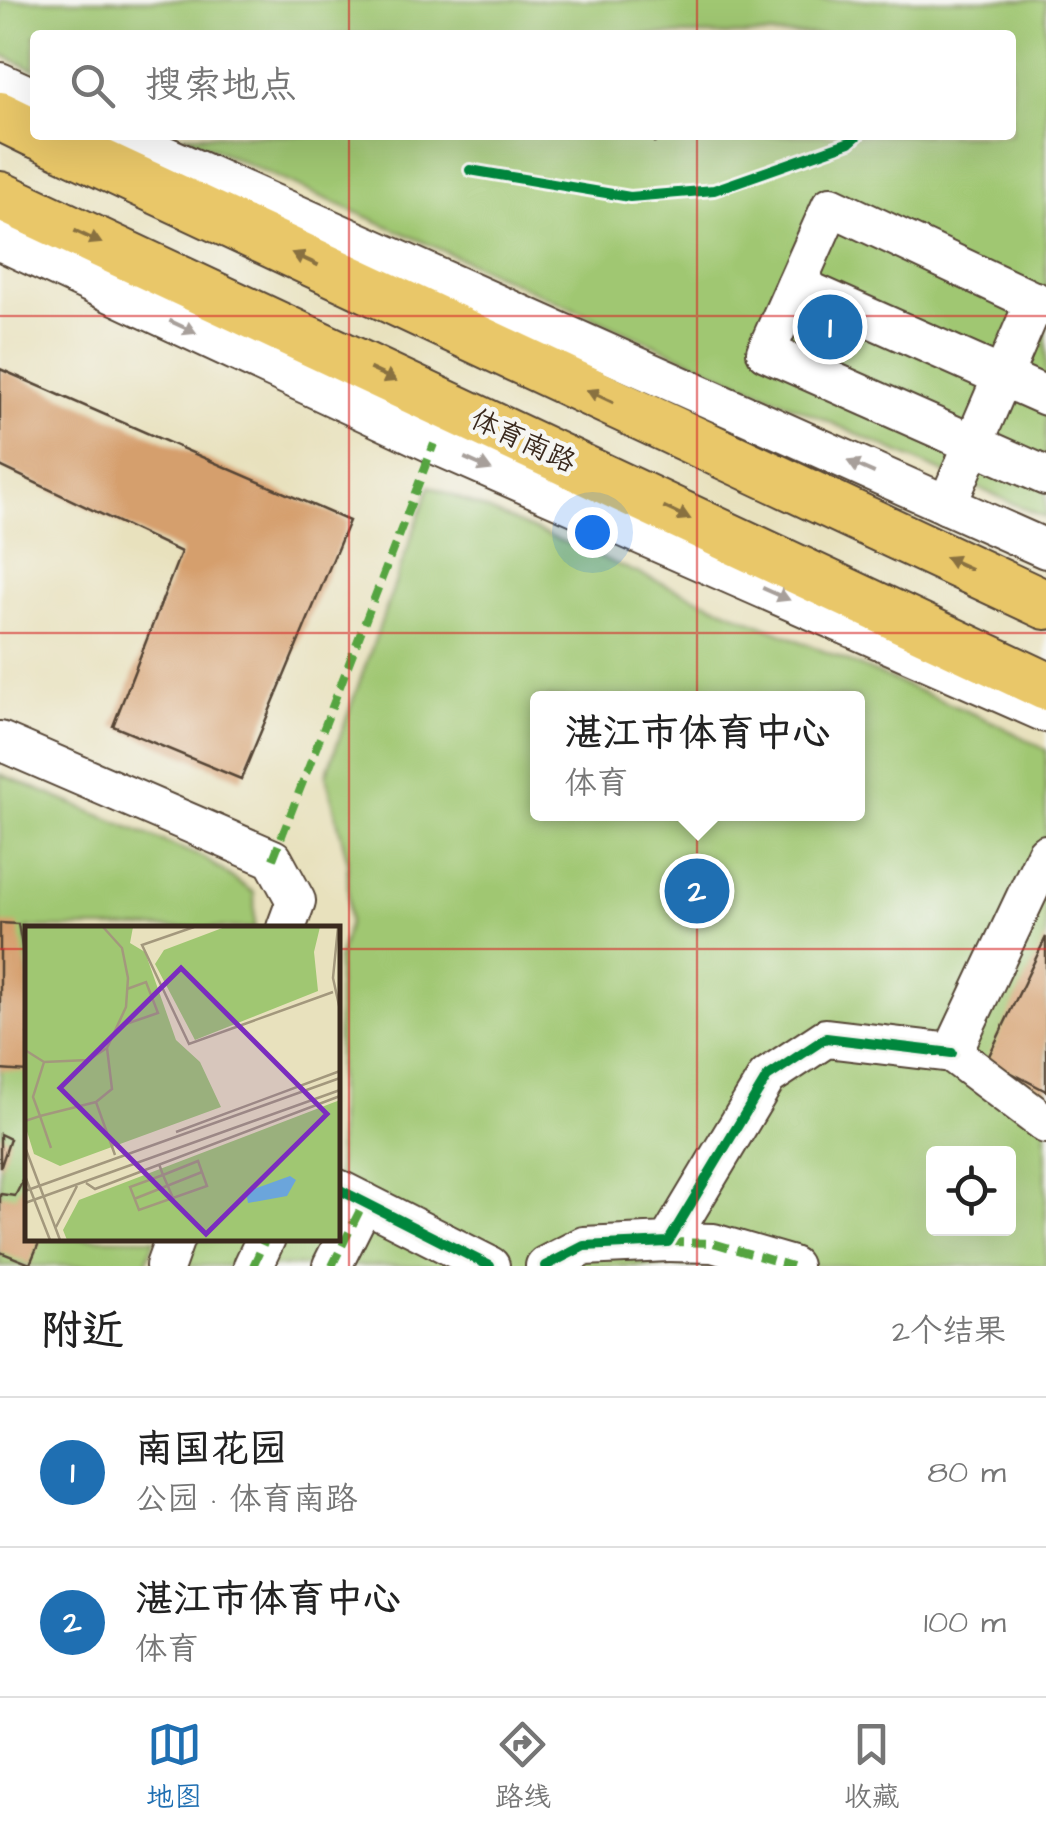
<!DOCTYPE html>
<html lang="zh">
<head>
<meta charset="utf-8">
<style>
  body { margin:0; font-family:"Architects Daughter","LXGW WenKai TC",sans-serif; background:#f6f6f6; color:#222 }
  .controls { position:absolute; right:30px; bottom:30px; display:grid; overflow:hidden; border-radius:10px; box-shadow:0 10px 40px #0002 }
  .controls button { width:90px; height:90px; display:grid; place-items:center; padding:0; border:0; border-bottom:2px solid #e0e0e0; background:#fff; color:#222; font:50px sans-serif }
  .you { position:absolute; left:592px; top:532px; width:35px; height:35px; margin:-25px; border:8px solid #fff; border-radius:50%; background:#1a73e8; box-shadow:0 0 0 15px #1a73e833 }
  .badge { display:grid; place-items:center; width:65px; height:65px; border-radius:50%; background:#1f6fb2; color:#fff; font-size:32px; font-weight:700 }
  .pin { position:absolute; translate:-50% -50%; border:5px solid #fff; box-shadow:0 2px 10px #0006 }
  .popup { position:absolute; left:530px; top:691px; width:335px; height:130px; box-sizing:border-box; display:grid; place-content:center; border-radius:10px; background:#fff; filter:drop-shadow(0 2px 8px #0005); font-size:32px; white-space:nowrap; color:#767676 }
  .popup b { font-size:38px; color:#222 }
  .popup::after { content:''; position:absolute; left:50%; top:100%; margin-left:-20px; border:20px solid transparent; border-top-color:#fff }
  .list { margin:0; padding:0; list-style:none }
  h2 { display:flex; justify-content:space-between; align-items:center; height:130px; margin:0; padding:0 40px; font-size:42px }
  h2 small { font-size:32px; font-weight:400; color:#767676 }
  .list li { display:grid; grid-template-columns:65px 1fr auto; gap:30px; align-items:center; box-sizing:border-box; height:150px; padding:0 40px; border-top:2px solid #e0e0e0 }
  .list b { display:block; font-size:38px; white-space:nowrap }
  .list p { margin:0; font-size:32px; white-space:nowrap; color:#767676 }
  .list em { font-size:32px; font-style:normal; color:#767676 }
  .icon { flex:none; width:55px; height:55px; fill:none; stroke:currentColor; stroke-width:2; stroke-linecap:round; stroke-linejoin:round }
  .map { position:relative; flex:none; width:1046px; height:1266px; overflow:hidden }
  .search { position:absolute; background:#fff; box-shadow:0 10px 40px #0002; left:30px; right:30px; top:30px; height:110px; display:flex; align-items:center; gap:25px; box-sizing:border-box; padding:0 35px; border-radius:10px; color:#767676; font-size:38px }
  .sheet { height:430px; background:#fff }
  nav { display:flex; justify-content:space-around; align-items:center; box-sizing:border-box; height:140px; border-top:2px solid #e0e0e0; background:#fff; font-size:28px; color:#767676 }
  nav a { display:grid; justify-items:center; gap:5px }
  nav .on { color:#1f6fb2 }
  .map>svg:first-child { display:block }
  .green { fill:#a0c772; stroke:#6e7848; stroke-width:2.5; fill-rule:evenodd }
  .building { fill:#d59f6d }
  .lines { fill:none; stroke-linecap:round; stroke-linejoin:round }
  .minor-casing { stroke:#554536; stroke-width:42 }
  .major-casing { stroke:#554536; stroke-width:52 }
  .minor { stroke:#fff; stroke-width:38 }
  .major { stroke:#e9c769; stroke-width:48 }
  .quiet { stroke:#54a441; stroke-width:8; stroke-dasharray:15 8; stroke-linecap:butt }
  .cycleway-casing { stroke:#f6f6f2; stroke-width:16 }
  .cycleway { stroke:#00873e; stroke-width:10 }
  .oneway { fill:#897140 }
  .oneway2 { fill:#a79f9a }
  .grid { fill:none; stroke:#d62828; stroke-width:2.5; stroke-opacity:0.55 }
  .labels { text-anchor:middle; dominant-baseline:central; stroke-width:9; stroke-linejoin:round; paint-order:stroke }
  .street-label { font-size:28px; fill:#3b2a1e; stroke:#f6f6f2 }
  .inset-road { fill:none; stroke:#a3987d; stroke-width:2.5 }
  .view { fill:#7b2cbf; fill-opacity:0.15; stroke:#7b2cbf; stroke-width:5 }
  .inset-edge { fill:none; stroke:#3b2a1e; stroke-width:5 }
</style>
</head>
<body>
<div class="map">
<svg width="1046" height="1266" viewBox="0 0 1046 1266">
  <rect width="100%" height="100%" fill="#f6f6f2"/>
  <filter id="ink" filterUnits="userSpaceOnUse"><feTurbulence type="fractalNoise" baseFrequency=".01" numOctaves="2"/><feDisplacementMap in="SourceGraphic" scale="20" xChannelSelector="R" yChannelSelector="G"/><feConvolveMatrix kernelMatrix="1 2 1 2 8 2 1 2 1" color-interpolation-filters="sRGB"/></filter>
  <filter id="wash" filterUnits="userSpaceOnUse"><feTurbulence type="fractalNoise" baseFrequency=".0048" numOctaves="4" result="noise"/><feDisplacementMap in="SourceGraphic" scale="40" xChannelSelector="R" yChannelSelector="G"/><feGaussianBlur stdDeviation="2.25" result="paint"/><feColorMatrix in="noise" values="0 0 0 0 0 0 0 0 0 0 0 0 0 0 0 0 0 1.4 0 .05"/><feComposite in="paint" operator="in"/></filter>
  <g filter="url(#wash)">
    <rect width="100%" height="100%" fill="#e8e1bd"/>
    <g class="green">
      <polygon points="0,0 1046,0 1046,518 182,135 1011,135 1011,35 35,35 35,70 0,54"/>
      <path d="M 430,486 L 995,723 L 1046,750 L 1046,1266 L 184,1266 L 196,1239 L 338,1238 L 338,961 L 349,922 L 347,859 L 326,775 ZM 537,698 L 857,698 L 857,814 L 537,814 ZM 934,1154 L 1008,1154 L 1008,1228 L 934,1228 Z"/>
      <polygon points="0,774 204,858 254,893 255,928 28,928 28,1238 155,1239 145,1266 0,1266"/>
    </g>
    <g id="blocks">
      <g class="building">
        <polygon points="652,135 684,135 684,137 654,142"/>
        <polygon points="0,369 349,521 241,779 113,726 181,552 0,466"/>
        <polygon points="0,923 18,924 28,979 28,1072 0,1070"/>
        <polygon points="1046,937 1046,1091 987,1060"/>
        <polygon points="0,1134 10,1139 1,1166 0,1166"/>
        <polygon points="28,1171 28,1238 41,1238 30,1264 0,1252 0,1194 15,1196"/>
      </g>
    </g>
  </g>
  <g filter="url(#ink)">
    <use href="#blocks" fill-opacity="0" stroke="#554536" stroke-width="2.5"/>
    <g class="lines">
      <g class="minor-casing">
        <g id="minor">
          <polyline points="0,82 35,98"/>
          <polyline points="119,135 1046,549"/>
          <polyline points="0,241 434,444 1046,713"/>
          <polyline points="796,285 1046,396"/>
          <polyline points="1046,307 831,206 766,352 1046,476"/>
          <polyline points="947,505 1035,301"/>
          <polyline points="0,741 273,859 296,901 286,928"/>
          <polyline points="1046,854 952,1053 1046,1124"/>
          <polyline points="338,1189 490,1266"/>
          <polyline points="668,1242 713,1243 792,1266"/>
          <polyline points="165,1266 175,1238"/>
          <polyline points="253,1266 266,1238"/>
          <polyline points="332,1266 364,1202"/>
          <polyline points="545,1266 584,1246 668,1242 767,1077 826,1038 952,1053"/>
        </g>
      </g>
      <g class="major-casing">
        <g id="major">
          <polyline points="0,116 35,133"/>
          <polyline points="40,135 1046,605"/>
          <polyline points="0,196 1046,686"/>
        </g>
      </g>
      <use href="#minor" class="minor"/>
      <use href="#major" class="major"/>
      <g class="quiet">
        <polyline points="273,859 434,444"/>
        <polyline points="668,1242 713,1243 792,1266"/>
        <polyline points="253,1266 266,1238"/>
        <polyline points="332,1266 364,1202"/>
      </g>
      <g class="cycleway-casing">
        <g id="cycleway">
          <polyline points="470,170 630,197 714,190 850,142 858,135"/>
          <polyline points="338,1189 490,1266"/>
          <polyline points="545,1266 584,1246 668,1242 767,1077 826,1038 952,1053"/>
        </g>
      </g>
      <use href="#cycleway" class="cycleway"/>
    </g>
    <defs><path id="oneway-solid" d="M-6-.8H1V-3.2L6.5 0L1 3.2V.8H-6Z" transform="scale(2.5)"/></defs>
    <g class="oneway">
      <use href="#oneway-solid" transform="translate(88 237) rotate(25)"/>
      <use href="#oneway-solid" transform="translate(305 259) rotate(-155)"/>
      <use href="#oneway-solid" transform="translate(383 375) rotate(25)"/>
      <use href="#oneway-solid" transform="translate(600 396) rotate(-155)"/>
      <use href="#oneway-solid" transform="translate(677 513) rotate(25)"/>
      <use href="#oneway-solid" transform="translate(958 563) rotate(-155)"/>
    </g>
    <g class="oneway2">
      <use href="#oneway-solid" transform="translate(183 327) rotate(25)"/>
      <use href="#oneway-solid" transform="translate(478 464) rotate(24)"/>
      <use href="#oneway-solid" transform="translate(861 467) rotate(-156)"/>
      <use href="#oneway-solid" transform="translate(776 594) rotate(24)"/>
    </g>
  </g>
  <path class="grid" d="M 349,0 L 349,35M 697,0 L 697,35M 349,135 L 349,1266M 697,135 L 697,1266M 0,316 L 1046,316M 0,633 L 1046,633M 0,949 L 28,949M 338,949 L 1046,949"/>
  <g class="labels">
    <g class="street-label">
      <text transform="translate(523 441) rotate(25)">体育南路</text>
    </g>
  </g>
  <g transform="translate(25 926)">
    <rect width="315" height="315" fill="#e8e1bd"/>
    <path d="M 0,1 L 108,1 L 105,17 L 120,26 L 151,114 L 175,136 L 196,181 L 35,240 L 9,228 L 0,199 ZM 200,1 L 295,1 L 289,26 L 293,65 L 170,114 L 130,38 L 139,24 ZM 315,174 L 315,314 L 42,314 L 38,304 L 54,274 Z" fill="#a0c772"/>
    <path d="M 265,250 L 271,254 L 262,270 L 223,277 L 221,266 Z" fill="#6ba5db"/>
    <path class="inset-road" d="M 169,1 L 117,19 L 164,118 L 308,66M 313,1 L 308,52 L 315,84M 95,100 L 133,87 L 121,56 L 102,63M 0,124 L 19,136 L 8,171 L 15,190 L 71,176 L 90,229M 19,136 L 63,134 L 82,122M 71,176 L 87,163 L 82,122 L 101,81 L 103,52 L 97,22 L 78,1M 0,195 L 15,190 L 26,222M 151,206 L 315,145M 0,221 L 35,314M 134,238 L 138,249 L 105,261 L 114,284 L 182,260 L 173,235 L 138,249 L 148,272M 0,250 L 25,314M 61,257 L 70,263 L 315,170M 0,265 L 315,152M 109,273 L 177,246M 0,277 L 315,164M 31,301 L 52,260"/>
    <path class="view" d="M 156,42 L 302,188 L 181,308 L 35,162 Z"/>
    <rect width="315" height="315" class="inset-edge"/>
  </g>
</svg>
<div class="controls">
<button><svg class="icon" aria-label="locate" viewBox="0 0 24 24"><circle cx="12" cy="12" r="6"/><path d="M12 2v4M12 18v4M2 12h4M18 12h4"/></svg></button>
</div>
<div class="you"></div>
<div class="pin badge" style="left:830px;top:327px">1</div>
<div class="pin badge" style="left:697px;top:891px">2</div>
<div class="popup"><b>湛江市体育中心</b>体育</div>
<div class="search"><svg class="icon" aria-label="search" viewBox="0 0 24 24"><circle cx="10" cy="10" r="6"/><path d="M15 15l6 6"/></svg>搜索地点</div>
</div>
<section class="sheet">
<h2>附近<small>2个结果</small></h2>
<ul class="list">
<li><span class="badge">1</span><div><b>南国花园</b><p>公园 · 体育南路</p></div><em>80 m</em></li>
<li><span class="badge">2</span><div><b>湛江市体育中心</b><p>体育</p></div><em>100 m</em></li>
</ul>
</section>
<nav>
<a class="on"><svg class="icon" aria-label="map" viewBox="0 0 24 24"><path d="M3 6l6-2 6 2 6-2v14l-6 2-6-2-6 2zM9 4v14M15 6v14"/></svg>地图</a>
<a><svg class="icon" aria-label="directions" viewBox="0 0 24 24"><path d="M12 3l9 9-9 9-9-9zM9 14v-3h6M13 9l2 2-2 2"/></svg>路线</a>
<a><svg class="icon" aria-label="saved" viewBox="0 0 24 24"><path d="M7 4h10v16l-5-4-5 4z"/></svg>收藏</a>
</nav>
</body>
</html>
